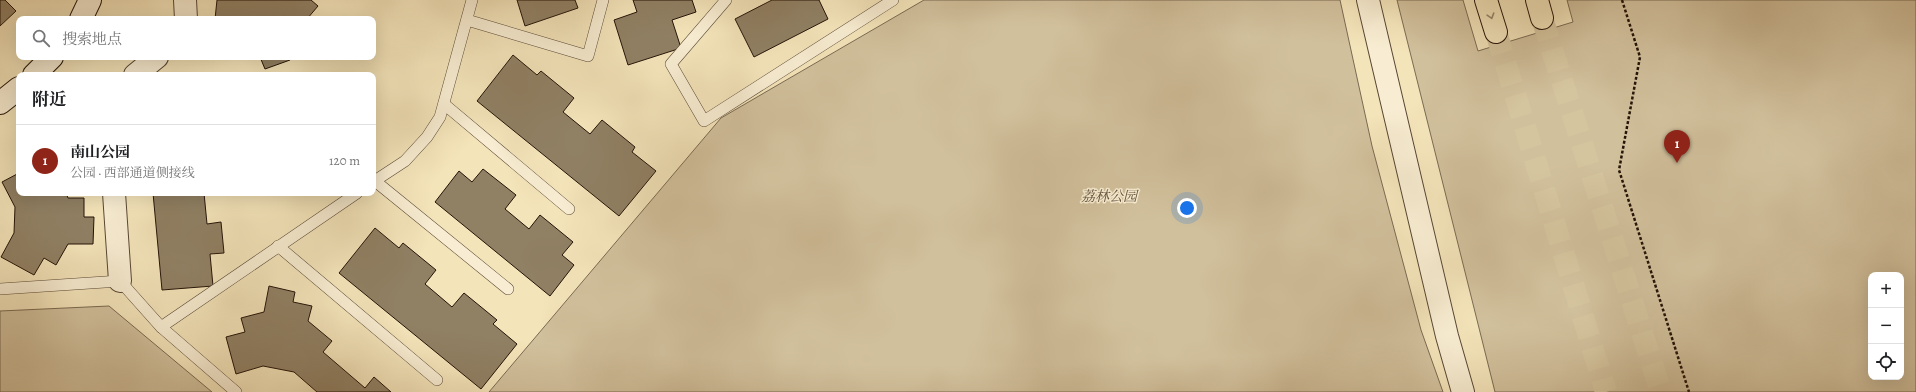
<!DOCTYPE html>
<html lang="zh">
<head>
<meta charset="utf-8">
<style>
  body { margin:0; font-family:Alegreya,"Noto Serif SC",serif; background:#f2f2f2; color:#202124 }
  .controls { position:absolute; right:12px; bottom:12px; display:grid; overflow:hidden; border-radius:8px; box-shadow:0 4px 16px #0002 }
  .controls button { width:36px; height:36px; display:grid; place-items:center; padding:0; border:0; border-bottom:1px solid #e0e0e0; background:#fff; color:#202124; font:20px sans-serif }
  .you { position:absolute; left:1187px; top:208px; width:14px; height:14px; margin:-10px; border:3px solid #fff; border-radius:50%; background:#1a73e8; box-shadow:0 0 0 6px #1a73e833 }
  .badge { display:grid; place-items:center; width:26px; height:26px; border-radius:50%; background:#8f2418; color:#fff; font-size:13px; font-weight:700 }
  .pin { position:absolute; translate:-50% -33px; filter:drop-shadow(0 1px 2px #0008) }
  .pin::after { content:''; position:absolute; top:21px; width:14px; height:12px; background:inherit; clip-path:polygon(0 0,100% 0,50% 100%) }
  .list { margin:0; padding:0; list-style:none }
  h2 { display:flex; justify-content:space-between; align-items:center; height:52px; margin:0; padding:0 16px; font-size:17px }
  h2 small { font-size:13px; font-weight:400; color:#757577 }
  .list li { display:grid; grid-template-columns:26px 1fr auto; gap:12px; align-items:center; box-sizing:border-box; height:72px; padding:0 16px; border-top:1px solid #e0e0e0 }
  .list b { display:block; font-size:15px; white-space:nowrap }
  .list p { margin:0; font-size:13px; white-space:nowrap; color:#757577 }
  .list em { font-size:13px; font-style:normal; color:#757577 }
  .icon { flex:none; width:22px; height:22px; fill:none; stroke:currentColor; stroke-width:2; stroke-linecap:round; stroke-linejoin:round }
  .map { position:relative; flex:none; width:1916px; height:392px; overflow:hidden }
  .search { position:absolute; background:#fff; box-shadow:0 4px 16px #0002; left:16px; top:16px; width:360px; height:44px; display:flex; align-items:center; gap:10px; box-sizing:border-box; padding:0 14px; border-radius:8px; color:#757577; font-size:15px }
  .panel { position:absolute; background:#fff; box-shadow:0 4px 16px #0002; left:16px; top:72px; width:360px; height:124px; border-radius:8px }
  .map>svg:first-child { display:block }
  .green { fill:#d1c09c; stroke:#7a6a52; fill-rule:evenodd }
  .building { fill:#908064; stroke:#241307 }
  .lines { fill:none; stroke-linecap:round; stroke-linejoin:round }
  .highway-tunnel { stroke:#d5c59f; stroke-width:22; stroke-dasharray:22 11; stroke-linecap:butt }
  .lane-casing { stroke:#584734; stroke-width:12 }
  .street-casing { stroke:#584734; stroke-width:24 }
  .secondary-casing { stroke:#241307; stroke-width:24 }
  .highway-casing { stroke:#241307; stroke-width:24 }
  .path { stroke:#241307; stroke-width:2.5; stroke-dasharray:3 2; stroke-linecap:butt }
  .lane { stroke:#f8edd2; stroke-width:11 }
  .street { stroke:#f8edd2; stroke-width:22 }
  .secondary { stroke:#f8edd2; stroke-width:22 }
  .highway { stroke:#f4e4ba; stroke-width:22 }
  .oneway { stroke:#968669 }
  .labels { text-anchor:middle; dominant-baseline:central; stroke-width:3; stroke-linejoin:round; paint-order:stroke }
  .park-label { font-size:14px; font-style:italic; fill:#61503b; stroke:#f8edd2 }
</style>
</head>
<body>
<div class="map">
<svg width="1916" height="392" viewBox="0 0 1916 392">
  <rect width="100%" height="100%" fill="#f4e4ba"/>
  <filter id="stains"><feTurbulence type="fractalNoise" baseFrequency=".005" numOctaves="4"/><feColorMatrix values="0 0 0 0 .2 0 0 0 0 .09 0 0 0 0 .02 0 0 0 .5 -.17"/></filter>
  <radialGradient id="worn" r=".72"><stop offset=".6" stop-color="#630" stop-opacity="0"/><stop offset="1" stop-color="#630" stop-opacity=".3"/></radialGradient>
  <g class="green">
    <polygon points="924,0 1340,0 1372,146 1421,330 1443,392 489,392 721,118"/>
    <path d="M 1397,0 L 1463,0 L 1478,51 L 1573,22 L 1567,0 L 1916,0 L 1916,392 L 1495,392 ZM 1871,275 L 1901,275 L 1901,377 L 1871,377 Z"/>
    <polygon points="109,306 212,392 0,392 0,311"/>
  </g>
  <g class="building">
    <polygon points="0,0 5,0 16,11 0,26"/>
    <polygon points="217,0 311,0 318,6 307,19 215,19"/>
    <polygon points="517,0 575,0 578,8 525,26"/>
    <polygon points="633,0 692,0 696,12 672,20 681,48 628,65 614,20 637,12"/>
    <polygon points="772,0 819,0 828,19 754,57 735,19"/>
    <polygon points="513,55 537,75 541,71 574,98 563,112 590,134 602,120 635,147 632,152 656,171 619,216 477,101"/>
    <polygon points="260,57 289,57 290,60 265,69"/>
    <polygon points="483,169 516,195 505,209 529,229 540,215 573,242 562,255 574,265 550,296 435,202 459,171 472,182"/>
    <polygon points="19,173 19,193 66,193 68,198 84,198 84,217 94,217 93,244 68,244 56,265 44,258 34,275 1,257 14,233 15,207 2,182"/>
    <polygon points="153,193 204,193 207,224 221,222 224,253 210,254 213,286 162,290"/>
    <polygon points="375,228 399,248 403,243 436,270 425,284 452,307 464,293 497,320 493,324 517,344 481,389 339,273"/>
    <polygon points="269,286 295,292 293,302 312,306 308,321 332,341 323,352 365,388 374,377 391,392 317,392 294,372 263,366 236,374 226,337 245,332 241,318 264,312"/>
  </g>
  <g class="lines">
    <g class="highway-tunnel">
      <polyline points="1542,18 1661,392"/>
      <polyline points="1496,32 1606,392"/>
    </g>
    <g class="lane-casing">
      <g id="lane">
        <polyline points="726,0 671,64 704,121 893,0"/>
        <polyline points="467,20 588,56 603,0"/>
        <polyline points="444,104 569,209"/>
        <polyline points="375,181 508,289"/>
        <polyline points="373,182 405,161 427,137 440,117 472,0"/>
        <polyline points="278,246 437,380"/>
        <polyline points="0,289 120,281 161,327 236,392"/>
        <polyline points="161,327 357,193"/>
      </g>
    </g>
    <g class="street-casing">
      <g id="street">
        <polyline points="185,0 186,19"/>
        <polyline points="1368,0 1447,336 1463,392"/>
        <polyline points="135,75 157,57"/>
        <polyline points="114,193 120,281"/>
      </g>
    </g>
    <g class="secondary-casing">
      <g id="secondary">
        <polyline points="81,19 90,0"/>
        <polyline points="34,75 52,57"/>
        <polyline points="0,103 19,88"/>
      </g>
    </g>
    <g class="highway-casing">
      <g id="highway">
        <polyline points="1486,0 1496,32"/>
        <polyline points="1537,0 1542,18"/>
      </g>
    </g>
    <polyline class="path" points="1622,0 1640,57 1619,170 1689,392"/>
    <use href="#lane" class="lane"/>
    <use href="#street" class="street"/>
    <use href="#secondary" class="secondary"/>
    <use href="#highway" class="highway"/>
  </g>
  <defs><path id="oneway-chevron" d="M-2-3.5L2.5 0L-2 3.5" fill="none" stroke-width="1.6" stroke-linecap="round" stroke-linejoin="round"/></defs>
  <use class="oneway" href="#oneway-chevron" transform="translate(1491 16) rotate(73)"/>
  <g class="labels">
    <g class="park-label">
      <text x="1109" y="196">荔林公园</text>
    </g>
  </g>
  <rect width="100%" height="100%" filter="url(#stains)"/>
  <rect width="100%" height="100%" fill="url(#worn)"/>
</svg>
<div class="controls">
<button>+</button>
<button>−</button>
<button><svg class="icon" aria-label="locate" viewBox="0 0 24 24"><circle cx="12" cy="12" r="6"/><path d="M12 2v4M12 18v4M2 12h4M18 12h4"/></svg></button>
</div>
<div class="you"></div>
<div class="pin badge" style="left:1677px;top:163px">1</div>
<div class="search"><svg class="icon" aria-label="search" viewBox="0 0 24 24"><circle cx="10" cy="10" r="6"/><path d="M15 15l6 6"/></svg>搜索地点</div>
<section class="panel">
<h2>附近<small></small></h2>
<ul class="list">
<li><span class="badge">1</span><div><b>南山公园</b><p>公园 · 西部通道侧接线</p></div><em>120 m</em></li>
</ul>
</section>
</div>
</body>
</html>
